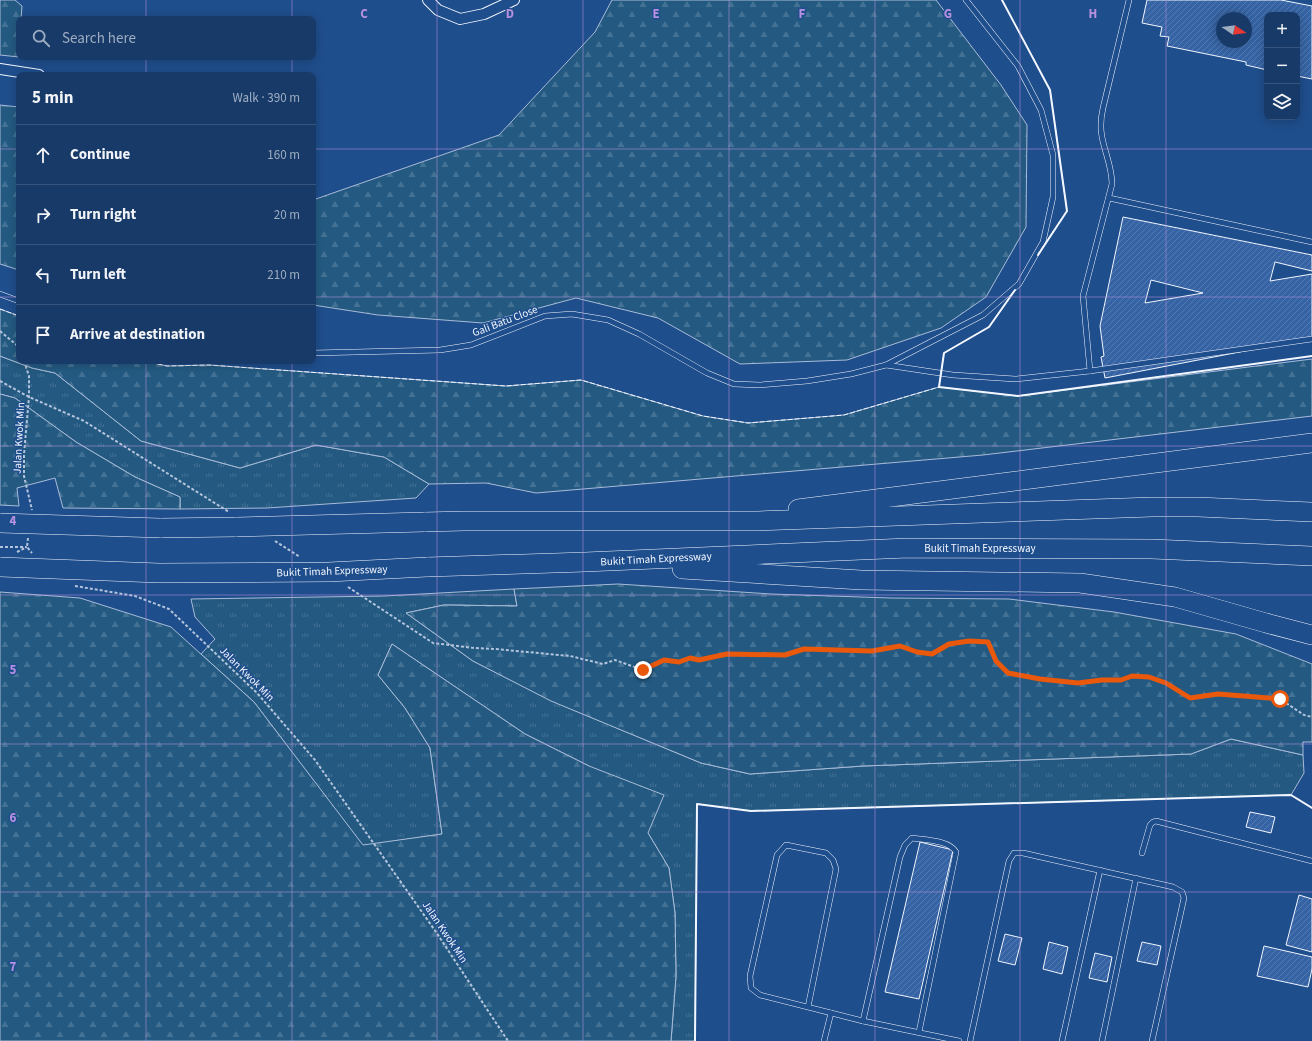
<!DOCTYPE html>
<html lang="en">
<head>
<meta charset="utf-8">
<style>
  body { margin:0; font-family:"Source Sans 3",sans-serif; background:#20416f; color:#f1f3f6 }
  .controls { position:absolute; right:12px; top:12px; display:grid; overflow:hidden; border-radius:8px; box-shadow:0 2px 10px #0003 }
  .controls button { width:36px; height:36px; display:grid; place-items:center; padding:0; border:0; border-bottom:1px solid #36547d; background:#173a69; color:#f1f3f6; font:20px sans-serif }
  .compass { position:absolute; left:1216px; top:12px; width:36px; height:36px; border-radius:50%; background:#173a69; box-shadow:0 2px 10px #0003; rotate:103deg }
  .stop { position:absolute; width:12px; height:12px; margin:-9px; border:3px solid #ea580c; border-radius:50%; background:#fff }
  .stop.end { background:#ea580c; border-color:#fff; box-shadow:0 1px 4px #0008 }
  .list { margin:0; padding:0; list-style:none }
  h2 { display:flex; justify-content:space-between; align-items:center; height:52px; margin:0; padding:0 16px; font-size:17px }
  h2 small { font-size:13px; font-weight:400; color:#9eadc0 }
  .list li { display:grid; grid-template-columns:26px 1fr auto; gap:12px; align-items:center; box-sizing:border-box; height:60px; padding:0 16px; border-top:1px solid #36547d }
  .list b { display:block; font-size:15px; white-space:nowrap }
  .list em { font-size:13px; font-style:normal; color:#9eadc0 }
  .icon { flex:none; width:22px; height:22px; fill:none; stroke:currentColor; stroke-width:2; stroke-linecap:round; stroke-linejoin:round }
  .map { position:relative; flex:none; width:1312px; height:1041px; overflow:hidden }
  .search { position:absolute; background:#173a69; box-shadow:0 2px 10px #0003; left:16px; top:16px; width:300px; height:44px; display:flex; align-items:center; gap:10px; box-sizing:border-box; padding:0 14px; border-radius:8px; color:#9eadc0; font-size:15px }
  .panel { position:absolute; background:#173a69; box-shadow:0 2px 10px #0003; left:16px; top:72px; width:300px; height:292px; border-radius:8px }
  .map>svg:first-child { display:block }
  .grass { fill:url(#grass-tufts); stroke:#a8bbd7 }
  .forest { fill:url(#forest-firs); stroke:#a8bbd7 }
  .building { fill:url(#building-hatch); stroke:#f2f6ff; fill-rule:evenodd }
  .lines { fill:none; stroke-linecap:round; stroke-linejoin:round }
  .lane-casing { stroke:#f2f6ff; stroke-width:6 }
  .street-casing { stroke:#f2f6ff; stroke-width:12 }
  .highway-casing { stroke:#f2f6ff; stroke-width:20 }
  .path { stroke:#b3c4dc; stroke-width:2; stroke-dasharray:3 2; stroke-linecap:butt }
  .lane { stroke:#1f4e8c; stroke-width:5 }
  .street { stroke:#1f4e8c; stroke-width:10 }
  .highway { stroke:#1f4e8c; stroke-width:19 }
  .highway-bridge-casing { stroke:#f2f6ff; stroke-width:20; stroke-linecap:butt }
  .highway-bridge { stroke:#1f4e8c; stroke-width:19 }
  .fence { stroke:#f2f6ff; stroke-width:1; stroke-dasharray:5 2; stroke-linecap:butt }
  .wall { stroke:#f2f6ff; stroke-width:2 }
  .route { stroke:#ea580c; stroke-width:5 }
  .grid { fill:none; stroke:#b691df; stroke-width:1; stroke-opacity:0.55 }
  .labels { text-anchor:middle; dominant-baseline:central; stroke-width:3; stroke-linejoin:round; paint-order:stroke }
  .street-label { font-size:11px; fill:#f2f6ff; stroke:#1f4e8c }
  .grid-label { font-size:13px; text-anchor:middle; font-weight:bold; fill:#b691df; stroke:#1f4e8c; stroke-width:3; stroke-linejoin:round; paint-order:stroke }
</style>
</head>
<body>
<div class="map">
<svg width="1312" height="1041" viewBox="0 0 1312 1041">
  <defs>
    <pattern id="grass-tufts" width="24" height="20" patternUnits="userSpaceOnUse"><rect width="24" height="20" fill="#245a82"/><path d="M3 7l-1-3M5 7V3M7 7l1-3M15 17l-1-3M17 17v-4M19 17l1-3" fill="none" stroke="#447295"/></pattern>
    <pattern id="forest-firs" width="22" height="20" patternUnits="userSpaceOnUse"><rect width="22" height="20" fill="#245a82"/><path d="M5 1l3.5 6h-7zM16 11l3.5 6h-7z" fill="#447295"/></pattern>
    <pattern id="building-hatch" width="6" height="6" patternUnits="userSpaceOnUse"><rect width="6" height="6" fill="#3563a3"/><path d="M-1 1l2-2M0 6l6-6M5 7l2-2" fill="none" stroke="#537ab1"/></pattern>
  </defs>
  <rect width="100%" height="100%" fill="#1f4e8c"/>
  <g class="grass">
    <polygon points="0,356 32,368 55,373 141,441 240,468 316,445 384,457 429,484 416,498 267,508 180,509 180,497 135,477 76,442 15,398 0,394"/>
    <polygon points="514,589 517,606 444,605 406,613 473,661 552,701 701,763 750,774 863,766 1191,754 1231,739 1303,755 1304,773 1291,795 751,811 697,804 695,1041 671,1041 676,976 675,913 669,868 648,833 589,766 525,734 392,644 378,675 405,708 430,748 442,834 363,846 254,702 201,654 215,639 195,617 191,599 384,596"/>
  </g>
  <g class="forest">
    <polygon points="0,0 15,0 22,6 21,19 19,19 19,57 0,55"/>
    <polygon points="612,0 936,0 1001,85 1027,125 1026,227 986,297 941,328 847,360 740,364 658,318 576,298 483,323 378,315 313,305 313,200 499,135 595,32"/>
    <polygon points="0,105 19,107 19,270 0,264"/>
    <polygon points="0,309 19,316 19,361 144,361 167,366 209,365 506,386 581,380 703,416 748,423 844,415 939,387 1018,396 1312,359 1312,416 983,455 536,493 486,483 429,484 384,457 316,445 240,468 141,441 55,373 32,368 0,356"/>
    <polygon points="0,394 15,398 76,442 135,477 180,497 180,509 63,508 55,478 17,488 19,506 0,505"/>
    <polygon points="618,584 771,594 891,598 1009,599 1114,612 1236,634 1312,664 1312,742 1303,742 1303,755 1231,739 1191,754 863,766 750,774 701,763 551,701 473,661 406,613 444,605 517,606 514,589"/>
    <polygon points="0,592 80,598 171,627 254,702 363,845 442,834 430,748 405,708 378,675 392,644 525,734 589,766 664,795 648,833 669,868 675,913 676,976 671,1041 0,1041"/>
  </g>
  <g class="building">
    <path d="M 1147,0 L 1281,0 L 1312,6 L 1312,79 L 1297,76 L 1297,15 L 1267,15 L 1267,70 L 1246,65 L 1246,62 L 1167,46 L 1169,37 L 1160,36 L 1162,27 L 1142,23 ZM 1222,18 L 1246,18 L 1246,42 L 1222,42 Z"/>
    <path d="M 1123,217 L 1312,255 L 1312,271 L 1275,262 L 1270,281 L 1312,274 L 1312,338 L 1105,378 L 1101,357 L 1104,356 L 1100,326 ZM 1151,280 L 1203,293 L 1145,303 Z"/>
    <polygon points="1250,812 1275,817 1271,833 1246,827"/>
    <polygon points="920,842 953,850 919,999 885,992"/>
    <polygon points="1299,895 1312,899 1312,952 1286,945"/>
    <polygon points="1005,934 1022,938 1015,965 998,961"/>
    <polygon points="1049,942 1068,947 1062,974 1043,969"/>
    <polygon points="1142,942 1161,946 1157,965 1137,961"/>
    <polygon points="1264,946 1312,957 1312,969 1308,987 1257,976"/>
    <polygon points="1095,953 1112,957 1107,982 1089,978"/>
  </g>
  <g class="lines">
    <g class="lane-casing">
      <g id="lane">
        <polyline points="1109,198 1312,242"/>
        <polyline points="0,294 19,301"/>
        <polyline points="313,353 440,350 471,345 545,316 572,314 608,320 639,334 707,373 734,384 760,385 807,381 851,374 886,365 983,315 1019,284 1043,242 1053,197 1053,155 1041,110 1018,66 966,0"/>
        <polyline points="886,365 953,375 1015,379 1090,371 1312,339"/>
        <path d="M 1090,371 L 1083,296 L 1112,184 C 1112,167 1105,153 1102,137 C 1100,127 1101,117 1103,108 L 1129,0"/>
        <polyline points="1142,853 1150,825 1153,822 1156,821 1312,861"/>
        <polyline points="808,1007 836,869 833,860 826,853 786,845 777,855 750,976 751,988 760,995 863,1021 959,1041"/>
        <path d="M 863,1021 L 900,857 L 905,845 L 912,838 C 925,840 949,840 956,852 L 919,1032"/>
        <polyline points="824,1041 831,1013"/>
        <polyline points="970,1041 1009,861 1014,853 1023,853 1173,887 1182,892 1184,898 1152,1041"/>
        <polyline points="1062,1041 1100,870"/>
        <polyline points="1102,1041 1136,878"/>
      </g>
    </g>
    <g class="street-casing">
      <g id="street">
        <polyline points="428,0 438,10 460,19 484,14 514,0"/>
        <polyline points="0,69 39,75"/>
      </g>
    </g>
    <g class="highway-casing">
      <g id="highway">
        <polyline points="798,509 1312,443"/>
        <polyline points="424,522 464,521 758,521 1152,507 1198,507 1312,512"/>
        <polyline points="160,528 237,527"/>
        <polyline points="427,567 585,562 908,548 1152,549 1312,556"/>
        <polyline points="682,569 861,580 1080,583 1175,597 1266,623 1312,635"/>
      </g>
    </g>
    <g class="path">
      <polyline points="0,331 19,347"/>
      <polyline points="24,361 29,376 29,397 24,454 24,476 32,510"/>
      <polyline points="0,381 29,397 84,421 229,512"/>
      <polyline points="28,538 27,547 32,553"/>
      <polyline points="275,541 300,557"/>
      <polyline points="0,547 26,547"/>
      <polyline points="17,552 27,547"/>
      <polyline points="75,586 135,596 169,609 257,693 315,760 436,932 508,1041"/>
      <polyline points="348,587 433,643 474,648 495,649 570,656 603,664 615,660 643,670 664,660 679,662 690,658 699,660 727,654 785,655 804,649 872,651 900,646 917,652 933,654 949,644 969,641 988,642 996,661 1008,673 1040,679 1078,683 1102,680 1121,680 1132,676 1149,677 1166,683 1190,698 1218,694 1280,699 1304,715 1312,717"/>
    </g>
    <use href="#lane" class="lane"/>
    <use href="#street" class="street"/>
    <use href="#highway" class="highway"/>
    <g class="highway-bridge-casing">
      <g id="highway-bridge">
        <polyline points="0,523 160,528"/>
        <polyline points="237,527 424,522"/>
        <polyline points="0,567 159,573 329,572 427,567"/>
      </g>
    </g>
    <use href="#highway-bridge" class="highway-bridge"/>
    <g class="fence">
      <polyline points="1002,0 1050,90 1067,211 1038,254"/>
      <polyline points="0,309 19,316"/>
      <polyline points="144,361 167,366 209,365 506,386 581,380 703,416 748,423 844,415 939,387 944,353 989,327 1014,291"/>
    </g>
    <g class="wall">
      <polyline points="1002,0 1050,90 1067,211 1038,255"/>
      <polyline points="1015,290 989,327 944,353 939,387 1018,396 1312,356"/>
      <polyline points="695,1041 697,804 751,811 1291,795 1312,808"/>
    </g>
  </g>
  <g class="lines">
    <polyline class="route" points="643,670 664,660 679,662 690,658 699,660 727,654 785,655 804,649 872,651 900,646 917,652 932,654 949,644 969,641 988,642 996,661 1008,673 1040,679 1078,683 1102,680 1121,680 1132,676 1149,677 1166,683 1190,698 1218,694 1280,699"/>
  </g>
  <path class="grid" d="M 146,0 L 146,19M 292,0 L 292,19M 437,0 L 437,1041M 583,0 L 583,1041M 729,0 L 729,1041M 875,0 L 875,1041M 1020,0 L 1020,1041M 1166,0 L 1166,1041M 146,57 L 146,75M 292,57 L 292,75M 0,149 L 19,149M 313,149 L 1312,149M 0,297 L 19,297M 313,297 L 1312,297M 146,361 L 146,1041M 292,361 L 292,1041M 0,446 L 1312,446M 0,595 L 1312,595M 0,744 L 1312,744M 0,892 L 1312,892"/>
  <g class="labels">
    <g class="street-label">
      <text transform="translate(505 321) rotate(-21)">Gali Batu Close</text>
      <text transform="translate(19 438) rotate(-87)">Jalan Kwok Min</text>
      <text x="980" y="548">Bukit Timah Expressway</text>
      <text transform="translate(656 559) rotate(-3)">Bukit Timah Expressway</text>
      <text transform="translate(332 571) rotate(-2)">Bukit Timah Expressway</text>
      <text transform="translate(247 674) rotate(45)">Jalan Kwok Min</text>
      <text transform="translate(445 932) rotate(56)">Jalan Kwok Min</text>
    </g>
  </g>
  <g class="grid-label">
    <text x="364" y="18">C</text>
    <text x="510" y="18">D</text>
    <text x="656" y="18">E</text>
    <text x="802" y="18">F</text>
    <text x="948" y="18">G</text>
    <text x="1093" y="18">H</text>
    <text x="13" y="525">4</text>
    <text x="13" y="674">5</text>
    <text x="13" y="822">6</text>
    <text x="13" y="971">7</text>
  </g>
</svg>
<div class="controls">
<button>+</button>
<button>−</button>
<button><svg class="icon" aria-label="layers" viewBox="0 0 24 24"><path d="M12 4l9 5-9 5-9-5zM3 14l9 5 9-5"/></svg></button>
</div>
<svg class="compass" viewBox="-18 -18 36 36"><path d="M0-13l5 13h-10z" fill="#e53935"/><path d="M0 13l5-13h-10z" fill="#9eadc0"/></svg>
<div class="stop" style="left:1280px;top:699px"></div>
<div class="stop end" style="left:643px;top:670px"></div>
<div class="search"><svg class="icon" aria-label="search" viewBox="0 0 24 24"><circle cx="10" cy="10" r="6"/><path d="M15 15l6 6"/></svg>Search here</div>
<section class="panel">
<h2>5 min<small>Walk · 390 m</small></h2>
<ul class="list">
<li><svg class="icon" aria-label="ahead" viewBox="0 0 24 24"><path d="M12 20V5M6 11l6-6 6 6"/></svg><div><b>Continue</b></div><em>160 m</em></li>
<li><svg class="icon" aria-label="right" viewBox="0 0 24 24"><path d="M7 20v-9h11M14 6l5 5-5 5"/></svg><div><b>Turn right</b></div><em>20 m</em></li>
<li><svg class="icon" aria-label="left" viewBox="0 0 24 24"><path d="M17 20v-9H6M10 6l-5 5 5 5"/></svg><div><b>Turn left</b></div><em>210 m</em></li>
<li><svg class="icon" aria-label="arrive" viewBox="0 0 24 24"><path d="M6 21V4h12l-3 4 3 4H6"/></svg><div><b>Arrive at destination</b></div></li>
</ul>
</section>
</div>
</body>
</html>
